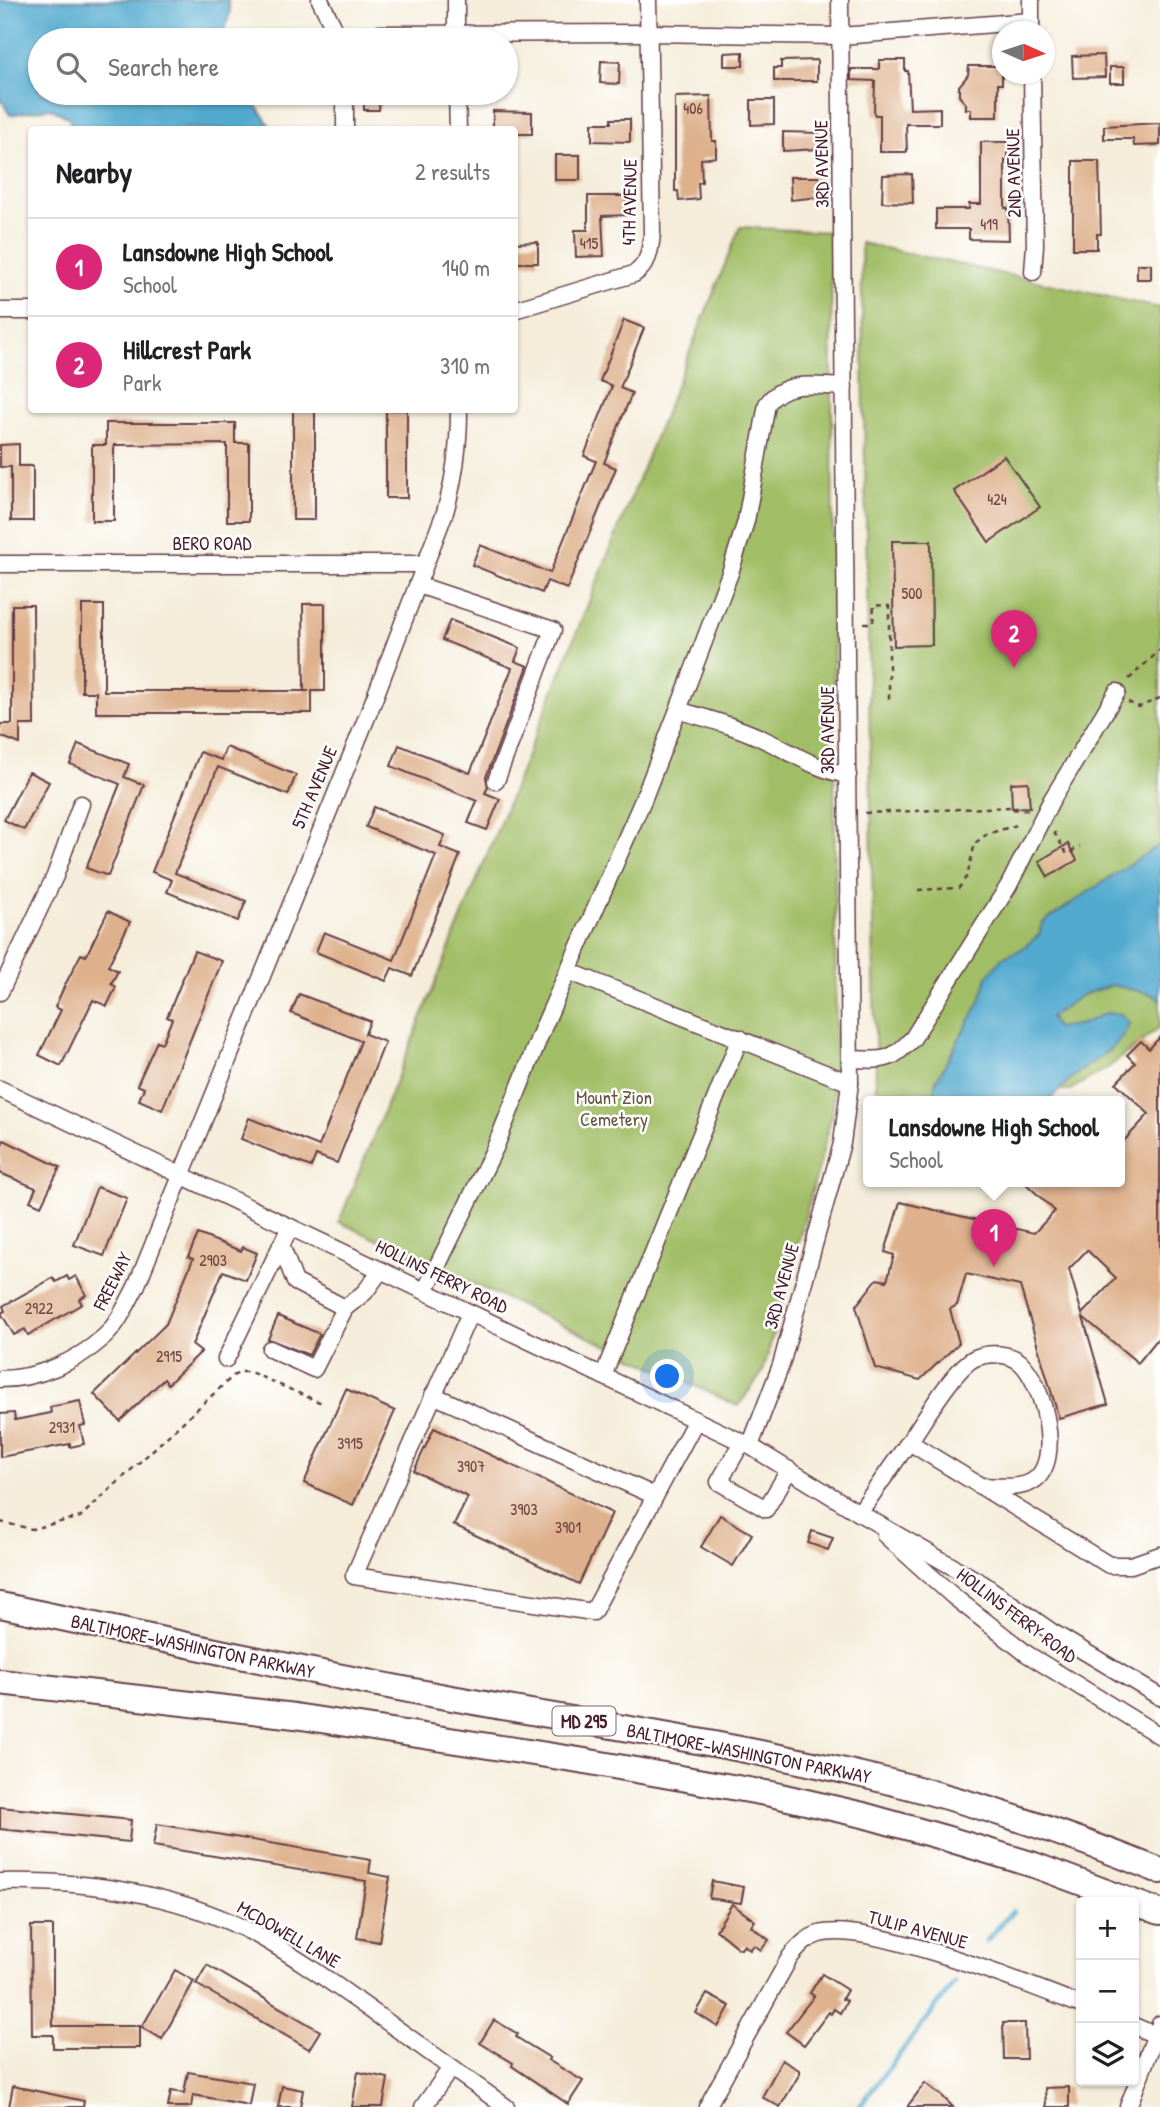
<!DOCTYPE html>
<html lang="en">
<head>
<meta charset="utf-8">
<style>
  body { margin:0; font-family:"Patrick Hand",sans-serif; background:#f2f2f2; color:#202124 }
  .controls { position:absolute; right:21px; bottom:21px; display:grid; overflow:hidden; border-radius:7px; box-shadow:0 2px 5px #0004 }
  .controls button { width:63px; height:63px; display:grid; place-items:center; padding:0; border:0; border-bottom:2px solid #e0e0e0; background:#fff; color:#202124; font:35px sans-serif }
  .compass { position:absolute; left:992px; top:21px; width:63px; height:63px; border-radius:50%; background:#fff; box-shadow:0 2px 5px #0004; rotate:93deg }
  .you { position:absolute; left:668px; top:1377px; width:24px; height:24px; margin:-18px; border:5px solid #fff; border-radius:50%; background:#1a73e8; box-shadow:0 0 0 10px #1a73e833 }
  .badge { display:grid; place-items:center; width:46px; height:46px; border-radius:50%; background:#db2777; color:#fff; font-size:23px; font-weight:700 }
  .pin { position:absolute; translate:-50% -58px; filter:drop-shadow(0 2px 4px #0008) }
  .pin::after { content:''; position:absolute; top:37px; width:24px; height:21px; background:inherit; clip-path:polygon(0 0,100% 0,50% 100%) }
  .popup { position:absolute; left:863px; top:1096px; width:262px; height:91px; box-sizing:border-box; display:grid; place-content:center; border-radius:7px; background:#fff; filter:drop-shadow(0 2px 5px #0005); font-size:23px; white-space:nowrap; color:#757577 }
  .popup b { font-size:26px; color:#202124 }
  .popup::after { content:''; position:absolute; left:50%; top:100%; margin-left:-14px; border:14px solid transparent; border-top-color:#fff }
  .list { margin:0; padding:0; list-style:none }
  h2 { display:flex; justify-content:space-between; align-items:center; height:91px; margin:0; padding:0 28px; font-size:30px }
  h2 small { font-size:23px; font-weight:400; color:#757577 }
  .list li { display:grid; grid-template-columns:46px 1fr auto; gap:21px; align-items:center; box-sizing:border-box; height:98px; padding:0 28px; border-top:2px solid #e0e0e0 }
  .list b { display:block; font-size:26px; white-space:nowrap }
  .list p { margin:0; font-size:23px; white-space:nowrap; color:#757577 }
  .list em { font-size:23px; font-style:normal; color:#757577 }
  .icon { flex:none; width:38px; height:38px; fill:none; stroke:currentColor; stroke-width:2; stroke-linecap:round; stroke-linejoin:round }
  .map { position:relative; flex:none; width:1160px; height:2107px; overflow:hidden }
  .search { position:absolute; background:#fff; box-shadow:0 2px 5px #0004; left:28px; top:28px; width:490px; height:77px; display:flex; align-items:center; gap:18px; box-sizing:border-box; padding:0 24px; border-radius:38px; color:#757577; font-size:26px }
  .panel { position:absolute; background:#fff; box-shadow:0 2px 5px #0004; left:28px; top:126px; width:490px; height:287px; border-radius:7px }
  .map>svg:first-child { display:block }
  .green { fill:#a1be66; stroke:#766e48; stroke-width:2 }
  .water { fill:#52aacf; stroke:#4e647d; stroke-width:2 }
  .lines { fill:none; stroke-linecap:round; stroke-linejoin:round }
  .stream { stroke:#52aacf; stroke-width:5 }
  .building { fill:#deb18c; fill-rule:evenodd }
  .minor-casing { stroke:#643e45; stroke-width:19 }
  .highway-casing { stroke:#643e45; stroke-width:28 }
  .path { stroke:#643e45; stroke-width:2.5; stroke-dasharray:5 5; stroke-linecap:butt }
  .minor { stroke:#fff; stroke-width:16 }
  .highway { stroke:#fff; stroke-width:24 }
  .labels { text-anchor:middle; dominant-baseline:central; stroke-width:5; stroke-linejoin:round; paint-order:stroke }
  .number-label { font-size:16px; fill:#6f4443 }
  .shield { fill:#fff; stroke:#80626b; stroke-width:2 }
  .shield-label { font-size:18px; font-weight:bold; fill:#4a1f2b }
  .street-label { font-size:19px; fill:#4a1f2b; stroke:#fff }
  .park-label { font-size:19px; fill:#685740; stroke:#fff }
</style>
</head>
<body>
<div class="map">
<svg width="1160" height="2107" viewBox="0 0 1160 2107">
  <rect width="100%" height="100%" fill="#fff"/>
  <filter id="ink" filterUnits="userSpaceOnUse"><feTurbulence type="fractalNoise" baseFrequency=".0143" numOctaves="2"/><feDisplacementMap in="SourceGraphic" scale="14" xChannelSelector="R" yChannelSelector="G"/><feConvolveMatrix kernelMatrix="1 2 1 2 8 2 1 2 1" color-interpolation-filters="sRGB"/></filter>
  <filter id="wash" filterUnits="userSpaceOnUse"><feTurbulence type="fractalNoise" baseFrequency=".00686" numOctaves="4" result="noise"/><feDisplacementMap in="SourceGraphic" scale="28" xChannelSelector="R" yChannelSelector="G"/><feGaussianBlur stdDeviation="1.57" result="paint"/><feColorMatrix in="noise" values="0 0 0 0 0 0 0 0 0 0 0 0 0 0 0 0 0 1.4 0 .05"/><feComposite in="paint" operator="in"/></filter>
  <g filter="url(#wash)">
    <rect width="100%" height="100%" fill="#f5edda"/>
    <g class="green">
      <polygon points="740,227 831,232 836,1058 833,1106 827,1136 763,1372 738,1406 339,1222"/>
      <polygon points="861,243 1160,308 1160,1027 1109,1067 1070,1090 876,1092"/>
    </g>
    <g class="water">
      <polygon points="0,0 228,0 230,13 221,40 40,40 40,93 240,93 254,102 272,129 71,129 70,118 50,108 10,115 0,98"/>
      <path d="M 1160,844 L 1160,1000 L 1151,994 L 1112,985 L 1082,995 L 1050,1017 L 1056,1028 L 1082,1024 L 1106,1013 L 1121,1014 L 1129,1023 C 1121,1049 1092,1060 1073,1077 C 1065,1084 1057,1093 1049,1101 L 934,1101 L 935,1083 L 980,1001 L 987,977 L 1002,958 L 1020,950 L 1039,935 L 1042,923 Z"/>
    </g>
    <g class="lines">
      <g class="stream">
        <polyline points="986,1941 1013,1911"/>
        <polyline points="859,2107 955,1982"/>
      </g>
    </g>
    <g id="blocks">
      <g class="building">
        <polygon points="743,52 743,66 724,66 724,53"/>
        <polygon points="1104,55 1105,77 1073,78 1072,56"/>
        <polygon points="817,60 817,81 774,81 774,68 781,68 781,61"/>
        <polygon points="879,60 905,60 905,71 908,71 910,109 940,108 940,124 906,124 907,152 880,152 880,115 875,115 874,113 875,81 851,80 851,69 879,69"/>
        <polygon points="601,61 620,62 619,84 600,83"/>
        <polygon points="969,66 1002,66 1002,84 998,84 998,117 971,117 971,109 966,109 966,104 959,96 959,86 968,75"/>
        <rect x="1110" y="67" width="14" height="16"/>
        <polygon points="364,93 380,93 379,110 364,110"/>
        <polygon points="711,96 712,141 716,141 716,157 701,159 702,182 698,183 699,199 679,201 678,191 675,191 675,97"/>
        <polygon points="751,100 774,100 774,124 751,125"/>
        <polygon points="493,111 532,112 532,134 514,134 514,130 493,130"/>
        <polygon points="611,119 630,119 630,142 592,141 592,123 611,123"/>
        <polygon points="1160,123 1160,145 1134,146 1133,139 1104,139 1104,126"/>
        <polygon points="783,132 819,133 819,149 783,151"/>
        <polygon points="981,142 1008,142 1008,160 1005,160 1005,208 1008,208 1009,240 969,239 969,229 936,229 936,209 969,209 969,204 981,204"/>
        <rect x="555" y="155" width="25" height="25"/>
        <polygon points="1073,161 1099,161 1101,234 1097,234 1097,249 1073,249"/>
        <polygon points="912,174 913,203 882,202 883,175"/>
        <polygon points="790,177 819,177 819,197 791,200"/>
        <polygon points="588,196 626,196 627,215 602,216 604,256 576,257 575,230 588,230"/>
        <polygon points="538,242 538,263 514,263 514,243"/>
        <rect x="1137" y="264" width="14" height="15"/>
        <polygon points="624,320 644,328 620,388 632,393 604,463 616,468 567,589 547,581 542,593 472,565 480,545 550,573 596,461 584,456 612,386 600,381"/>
        <rect x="293" y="410" width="22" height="110"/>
        <rect x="386" y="410" width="21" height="88"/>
        <polygon points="106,423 235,423 235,443 249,443 249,521 227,521 227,444 114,445 114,521 92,521 92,445 106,445"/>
        <polygon points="19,444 19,466 33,466 33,521 11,521 11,467 0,467 0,445"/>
        <polygon points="1004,456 1040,507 989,542 954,491"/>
        <polygon points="892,541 931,541 932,645 894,646"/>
        <polygon points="303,604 325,604 325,691 312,691 312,713 96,713 96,692 82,692 82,605 104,605 104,691 309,691 304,691"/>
        <polygon points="12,605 33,605 34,725 20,725 20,744 0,736 0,724 12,724"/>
        <polygon points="450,620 520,648 515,661 528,666 486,777 488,787 485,793 500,799 487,830 468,823 477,801 391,766 399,745 470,773 512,668 442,640"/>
        <polygon points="78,744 129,764 124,777 144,785 108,876 86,868 120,784 70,764"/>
        <polygon points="226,747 296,775 288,795 218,767 175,873 246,901 238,921 167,892 172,880 152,872 200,752 221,760"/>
        <polygon points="29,772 49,782 24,830 4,820"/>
        <polygon points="1028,782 1030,807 1012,808 1011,783"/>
        <polygon points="374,807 445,835 440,847 460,855 412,976 392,968 386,981 316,952 324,932 394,960 436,855 366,827"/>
        <polygon points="1068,844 1077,860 1048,877 1039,861"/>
        <polygon points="108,911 130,922 108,966 118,971 111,984 116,987 107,1006 93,1000 61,1066 39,1055 61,1010 55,1007 65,985 81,954 86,956"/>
        <polygon points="194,951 222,961 162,1110 139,1100 144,1088 137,1085 157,1041 162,1043 172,1019 167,1017"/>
        <polygon points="299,994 370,1021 365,1034 385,1042 337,1163 316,1155 311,1167 241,1139 249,1118 319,1146 361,1041 291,1013"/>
        <path d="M 1160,1037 L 1160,1336 L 1138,1363 L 1083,1317 L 1108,1404 L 1059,1418 L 1020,1286 L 966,1274 L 957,1305 L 950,1309 L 959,1343 L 920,1380 L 875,1368 L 856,1306 L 877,1279 L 887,1281 L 894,1255 L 885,1252 L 900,1202 L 1034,1233 L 1055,1211 L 1023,1181 L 1120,1181 L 1120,1145 L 1149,1114 L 1116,1083 L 1135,1063 L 1127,1055 L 1141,1041 L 1149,1049 ZM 1087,1250 L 1116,1278 L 1082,1314 L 1069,1269 Z"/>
        <polygon points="4,1140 60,1167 41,1206 30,1201 36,1188 0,1173 0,1149"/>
        <polygon points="97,1187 127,1198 104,1256 74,1245"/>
        <polygon points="198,1234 241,1251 243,1247 257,1253 246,1280 223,1271 192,1345 201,1352 168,1384 164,1379 120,1421 94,1394 166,1324 193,1259 188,1257"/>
        <polygon points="67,1276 69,1280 76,1276 86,1295 79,1299 82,1304 28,1335 25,1329 14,1335 1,1313 5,1311 3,1306 53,1278 56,1282"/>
        <polygon points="278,1316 320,1334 309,1355 268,1339"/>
        <polygon points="346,1389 395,1411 353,1505 304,1483"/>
        <polygon points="80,1401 85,1425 80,1426 84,1444 70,1447 70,1444 0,1457 0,1414 14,1413 15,1420 51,1413 50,1407"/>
        <polygon points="434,1428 612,1513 579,1584 454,1525 468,1497 414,1471"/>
        <polygon points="720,1515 752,1534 733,1566 701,1547"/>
        <polygon points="812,1531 833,1538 828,1550 808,1543"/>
        <polygon points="0,1807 131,1820 129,1842 0,1829"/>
        <polygon points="157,1824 371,1860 369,1873 390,1877 379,1942 357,1938 366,1881 153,1846"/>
        <polygon points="712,1881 744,1887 741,1903 709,1898"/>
        <polygon points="732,1904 755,1921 751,1926 769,1940 761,1950 754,1945 750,1950 744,1945 741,1949 738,1948 716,1930"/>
        <polygon points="31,1926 53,1926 53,2026 140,2026 140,2048 53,2048 53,2035 32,2035"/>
        <polygon points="207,1965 320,2031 309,2049 196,1984"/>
        <polygon points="175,1970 194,1981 162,2039 142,2027"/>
        <polygon points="822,1974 847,1990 842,1999 847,2001 840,2013 834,2009 831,2014 829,2012 804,2045 786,2032 814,1996 810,1993"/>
        <polygon points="707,1994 730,2006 718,2027 696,2013"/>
        <polygon points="494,2020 518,2034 516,2037 550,2058 548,2060 583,2081 568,2104 512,2066 513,2063 480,2043"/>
        <polygon points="1003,2023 1025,2023 1026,2059 1004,2059"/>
        <polygon points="782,2060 799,2070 799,2075 780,2107 762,2097"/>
        <polygon points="188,2072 253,2083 249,2105 193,2095 191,2107 168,2107 171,2091 184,2093"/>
        <polygon points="358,2072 388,2078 383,2107 352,2107"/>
        <polygon points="925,2083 942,2096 953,2107 907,2107"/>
        <polygon points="13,2086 84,2101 83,2107 9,2107"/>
        <polygon points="282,2086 303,2090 300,2107 278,2107"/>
        <polygon points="1069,2087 1069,2107 1046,2107 1045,2088"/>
      </g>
    </g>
  </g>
  <g filter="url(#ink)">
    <use href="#blocks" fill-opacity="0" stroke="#643e45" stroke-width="2"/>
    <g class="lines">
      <g class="minor-casing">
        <g id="minor">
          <polyline points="320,0 340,40"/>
          <polyline points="456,0 456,40"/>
          <polyline points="1031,0 1031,29"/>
          <polyline points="379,34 648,33 841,36 1031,21"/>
          <polyline points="1032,74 1035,245 1033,272"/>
          <polyline points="345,93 345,130"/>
          <polyline points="457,93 458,130"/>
          <path d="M 514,310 L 634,274 C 649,264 650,251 652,234 L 648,0"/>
          <polyline points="0,311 32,311"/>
          <polyline points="0,564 425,564"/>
          <polyline points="418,585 553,630 496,781"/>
          <path d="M 678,710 C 708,719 739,727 767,741 C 795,754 817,770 848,775"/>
          <polyline points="568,971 850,1083"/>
          <polyline points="0,992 55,876 81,804"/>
          <path d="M 850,1059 C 883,1060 890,1063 913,1038 L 1009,885 L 1051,801 L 1117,692"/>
          <polyline points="0,1089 750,1446 859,1513 983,1584 1052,1632 1160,1697"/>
          <polyline points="281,1245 295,1282 345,1308"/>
          <path d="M 425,1291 L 495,1148 L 543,1028 L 643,800 L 678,710 L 730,573 L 746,521 L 767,404 C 785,379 816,386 844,387"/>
          <polyline points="470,1313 354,1576 593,1612 696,1420"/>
          <polyline points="270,1349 314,1369 345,1308 365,1292 381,1270"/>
          <polyline points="226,1359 290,1227"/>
          <polyline points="603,1376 740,1038"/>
          <path d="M 0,1379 C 37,1379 76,1362 104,1337 C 118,1324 127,1304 136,1287 L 373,702 L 445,512 C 455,478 459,445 459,410"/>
          <polyline points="433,1395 655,1496"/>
          <polyline points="742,1442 719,1482 766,1509 789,1470"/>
          <polyline points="750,1446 781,1365 842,1143 850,1083 840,0"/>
          <path d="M 980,1486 C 996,1486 1019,1490 1033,1481 C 1064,1461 1043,1384 1021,1363 C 1010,1353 989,1352 975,1358 C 955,1367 923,1422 909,1442 L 1109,1565 L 1131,1565 L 1160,1555"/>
          <polyline points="859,1513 909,1442"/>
          <polyline points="885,1535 953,1596 1027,1654 1160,1736"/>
          <path d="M 0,1882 C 89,1880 177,1893 257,1935 C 297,1957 335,1985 372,2011 C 416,2043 461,2075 506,2107"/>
          <polyline points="1134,2026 1160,2037"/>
          <polyline points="423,2107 451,2068"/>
          <path d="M 707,2107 L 790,1957 C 799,1947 806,1938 819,1934 C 867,1920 1030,1985 1081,2005"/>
          <polyline points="1128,2107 1160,2024"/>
        </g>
      </g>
      <g class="highway-casing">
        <g id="highway">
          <path d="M 0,1605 C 149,1636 296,1670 446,1697 C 587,1723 730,1743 870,1777 C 969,1800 1066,1833 1160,1871"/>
          <polyline points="0,1682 295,1716 579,1760 771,1794 863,1815 945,1838 1034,1865 1160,1912"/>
        </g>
      </g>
      <g class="path">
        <polyline points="864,623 873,623 874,605 889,606 889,704"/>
        <polyline points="1129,679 1160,650"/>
        <polyline points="1128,702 1139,707 1160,698"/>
        <polyline points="865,813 1010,807 1010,809 1029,810"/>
        <polyline points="1054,832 1067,854 1080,846"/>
        <polyline points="918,890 959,888 967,876 975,843 987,834 1020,824"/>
        <polyline points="0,1522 32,1529 80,1517 233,1376 241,1372 250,1372 324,1404"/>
      </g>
      <use href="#minor" class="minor"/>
      <use href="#highway" class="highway"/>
    </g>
  </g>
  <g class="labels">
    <g class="number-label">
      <text x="693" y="108">406</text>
      <text x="989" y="224">419</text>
      <text x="589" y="243">415</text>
      <text x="997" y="499">424</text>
      <text x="912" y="593">500</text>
      <text x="213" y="1260">2903</text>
      <text x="39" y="1308">2922</text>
      <text x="169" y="1356">2915</text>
      <text x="62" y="1427">2931</text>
      <text x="350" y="1443">3915</text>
      <text x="471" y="1466">3907</text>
      <text x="524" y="1509">3903</text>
      <text x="568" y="1527">3901</text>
    </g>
    <rect class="shield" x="552.5" y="1706.5" width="63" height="29" rx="5"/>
    <g class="shield-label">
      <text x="584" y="1721">MD 295</text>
    </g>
    <g class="street-label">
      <text transform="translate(821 164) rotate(-91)">3RD AVENUE</text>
      <text transform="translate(1013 173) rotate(-91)">2ND AVENUE</text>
      <text transform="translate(629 202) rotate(-89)">4TH AVENUE</text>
      <text x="212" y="543">BERO ROAD</text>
      <text transform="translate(827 730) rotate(-90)">3RD AVENUE</text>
      <text transform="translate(314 787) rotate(-67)">5TH AVENUE</text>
      <text transform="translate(442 1276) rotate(26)">HOLLINS FERRY ROAD</text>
      <text transform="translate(112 1281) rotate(-63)">FREEWAY</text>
      <text transform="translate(781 1286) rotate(-75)">3RD AVENUE</text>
      <text transform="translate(1017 1615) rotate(37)">HOLLINS FERRY ROAD</text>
      <text transform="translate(193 1646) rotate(12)">BALTIMORE-WASHINGTON PARKWAY</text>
      <text transform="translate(749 1753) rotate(11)">BALTIMORE-WASHINGTON PARKWAY</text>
      <text transform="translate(918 1929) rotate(15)">TULIP AVENUE</text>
      <text transform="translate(289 1934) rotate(30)">MCDOWELL LANE</text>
    </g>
    <g class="park-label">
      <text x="614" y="1097">Mount Zion<tspan x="614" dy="22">Cemetery</tspan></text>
    </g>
  </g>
</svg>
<div class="controls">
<button>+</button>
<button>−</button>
<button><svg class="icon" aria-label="layers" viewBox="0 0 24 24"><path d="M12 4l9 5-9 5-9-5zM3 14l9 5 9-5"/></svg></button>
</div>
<svg class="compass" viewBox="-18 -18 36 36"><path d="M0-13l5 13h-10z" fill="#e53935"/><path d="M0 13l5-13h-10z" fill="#757577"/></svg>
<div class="you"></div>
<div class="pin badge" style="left:994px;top:1267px">1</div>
<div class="popup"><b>Lansdowne High School</b>School</div>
<div class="pin badge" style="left:1014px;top:668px">2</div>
<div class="search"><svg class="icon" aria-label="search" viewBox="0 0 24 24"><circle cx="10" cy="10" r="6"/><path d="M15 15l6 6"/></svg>Search here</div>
<section class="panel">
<h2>Nearby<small>2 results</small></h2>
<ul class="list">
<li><span class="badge">1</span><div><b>Lansdowne High School</b><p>School</p></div><em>140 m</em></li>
<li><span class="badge">2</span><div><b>Hillcrest Park</b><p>Park</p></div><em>310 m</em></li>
</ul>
</section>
</div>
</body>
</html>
